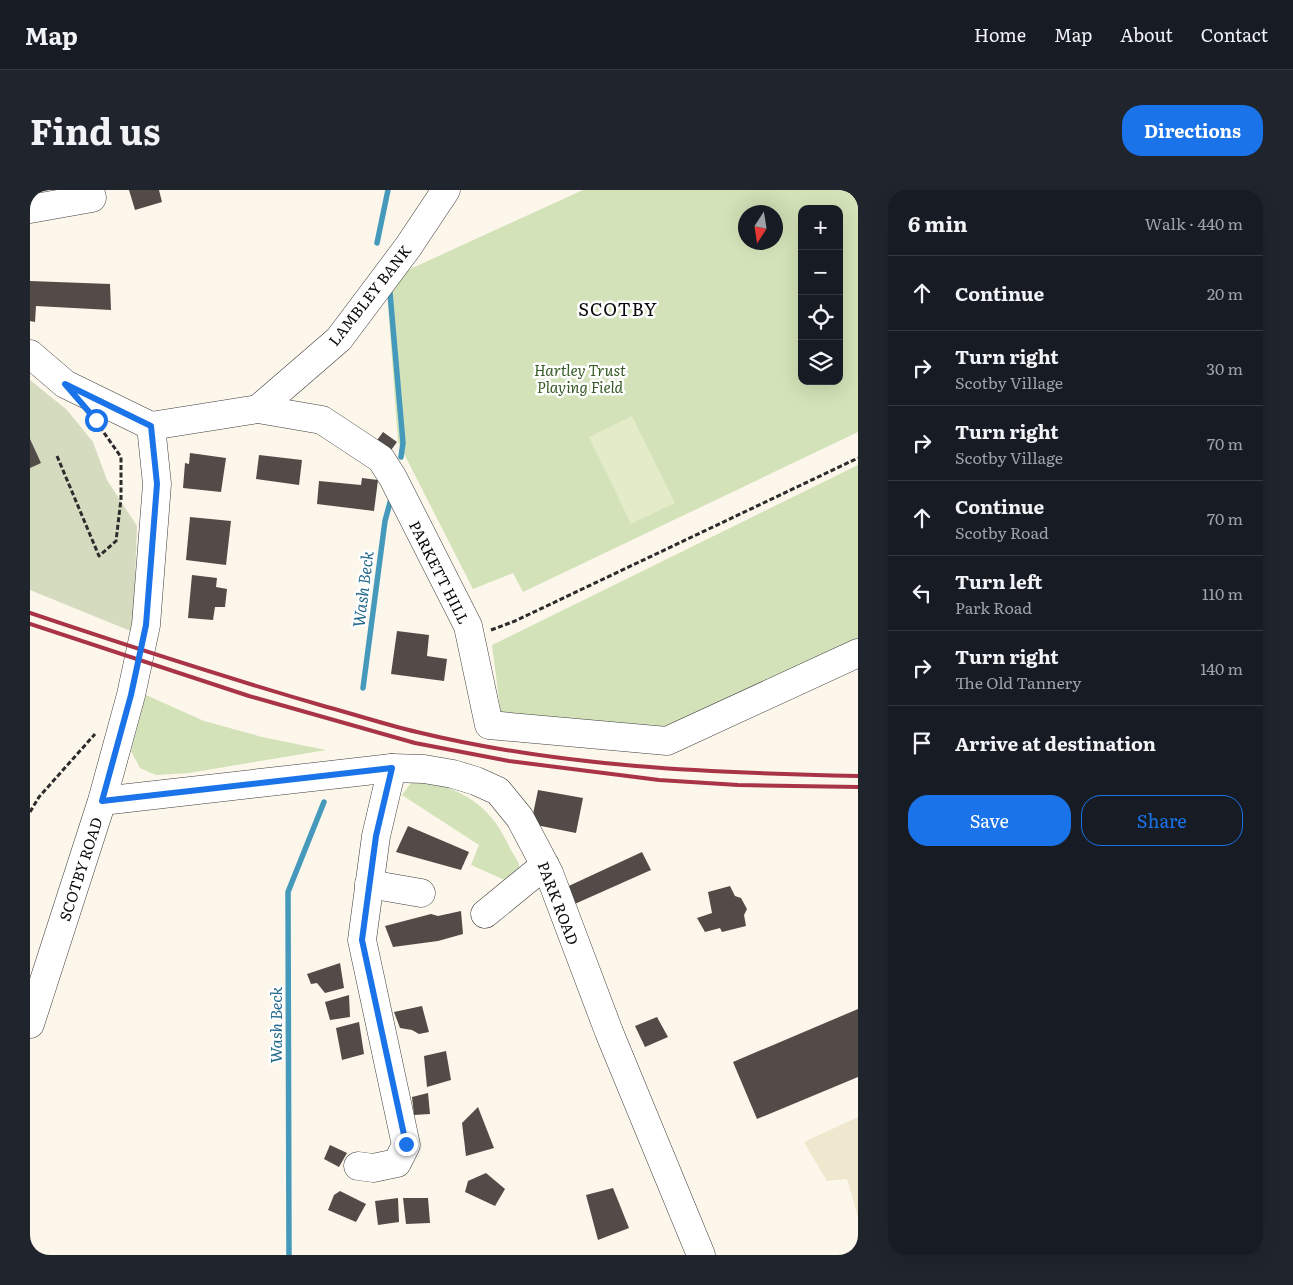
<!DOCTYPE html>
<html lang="en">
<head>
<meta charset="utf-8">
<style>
  body { margin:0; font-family:Literata,serif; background:#20242c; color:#f1f3f6 }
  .controls { position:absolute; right:15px; top:15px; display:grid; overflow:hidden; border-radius:10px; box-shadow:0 5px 20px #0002 }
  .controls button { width:45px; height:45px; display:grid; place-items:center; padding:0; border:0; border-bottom:1px solid #363941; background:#171b24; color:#f1f3f6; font:25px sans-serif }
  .compass { position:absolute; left:708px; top:15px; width:45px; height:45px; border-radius:50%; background:#171b24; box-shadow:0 5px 20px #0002; rotate:192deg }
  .stop { position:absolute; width:15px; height:15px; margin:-11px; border:4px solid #1a73e8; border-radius:50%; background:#fff }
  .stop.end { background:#1a73e8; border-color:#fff; box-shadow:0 1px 5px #0008 }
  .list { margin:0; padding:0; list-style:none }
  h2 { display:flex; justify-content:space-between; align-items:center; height:65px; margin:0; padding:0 20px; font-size:21px }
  h2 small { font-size:16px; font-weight:400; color:#9ea1a6 }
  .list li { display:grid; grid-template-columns:32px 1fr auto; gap:15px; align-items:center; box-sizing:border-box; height:75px; padding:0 20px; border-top:1px solid #363941 }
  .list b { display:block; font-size:19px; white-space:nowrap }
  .list p { margin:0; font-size:16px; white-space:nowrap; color:#9ea1a6 }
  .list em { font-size:16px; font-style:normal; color:#9ea1a6 }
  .actions { display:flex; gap:10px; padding:15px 20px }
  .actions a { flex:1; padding:11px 0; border:1px solid #1a73e8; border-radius:20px; text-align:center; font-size:18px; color:#1a73e8 }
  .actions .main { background:#1a73e8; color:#fff }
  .icon { flex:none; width:28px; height:28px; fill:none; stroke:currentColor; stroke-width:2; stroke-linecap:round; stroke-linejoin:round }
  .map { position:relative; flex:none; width:828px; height:1065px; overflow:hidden; border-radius:20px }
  header { display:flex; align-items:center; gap:30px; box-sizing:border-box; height:70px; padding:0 25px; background:#171b24; border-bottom:1px solid #363941 }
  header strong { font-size:24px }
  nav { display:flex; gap:28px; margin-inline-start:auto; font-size:18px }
  .intro { display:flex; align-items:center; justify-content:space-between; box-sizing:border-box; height:120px; padding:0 30px }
  h1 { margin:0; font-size:35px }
  .button { padding:12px 22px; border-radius:20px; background:#1a73e8; color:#fff; font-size:18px; font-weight:700 }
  main { display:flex; gap:30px; padding:0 30px }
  aside { flex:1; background:#171b24; border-radius:20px; box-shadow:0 5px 20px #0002 }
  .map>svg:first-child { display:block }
  .farmland { fill:#efe8ce }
  .green { fill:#d3e2b8; fill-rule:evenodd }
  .cemetery { fill:#d5dbbf }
  .pitch { fill:#e3ebc9 }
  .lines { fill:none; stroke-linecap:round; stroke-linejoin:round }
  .stream { stroke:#459abc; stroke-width:5.5 }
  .building { fill:#524b48 }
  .minor-casing { stroke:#3d3d3d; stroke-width:29 }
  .path { stroke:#2c2c2c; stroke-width:3; stroke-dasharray:5 2.5; stroke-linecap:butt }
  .minor { stroke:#fff; stroke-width:28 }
  .rail { stroke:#a93447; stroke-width:4 }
  .route { stroke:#1a73e8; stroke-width:6 }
  .labels { text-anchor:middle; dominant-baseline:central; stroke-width:5; stroke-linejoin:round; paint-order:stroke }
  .street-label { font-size:15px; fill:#0a0a0a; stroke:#fff }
  .park-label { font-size:15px; font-style:italic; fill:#355923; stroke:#fff }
  .water-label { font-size:16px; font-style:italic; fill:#246a8c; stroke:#fff }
  .quarter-label { font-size:18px; letter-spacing:1px; fill:#0a0a0a; stroke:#fff }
</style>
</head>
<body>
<header>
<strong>Map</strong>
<nav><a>Home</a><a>Map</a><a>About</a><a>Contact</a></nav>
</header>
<div class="intro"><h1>Find us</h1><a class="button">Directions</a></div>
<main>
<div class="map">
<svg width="828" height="1065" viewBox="0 0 828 1065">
  <rect width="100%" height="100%" fill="#fcf7ea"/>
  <polygon class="farmland" points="828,927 828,1027 817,989 797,991 774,952"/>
  <g class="green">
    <path d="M 553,0 L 828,0 L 828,242 L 493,402 L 483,383 L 443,399 L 368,252 L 358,114 L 367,85 ZM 772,19 L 809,19 L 809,191 L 772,191 ZM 716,22 L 746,22 L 746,52 L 716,52 Z"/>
    <polygon points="828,275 828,451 615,547 472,532 462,455"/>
    <polygon points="116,505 174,531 232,547 296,560 159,583 126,585 110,578 101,561"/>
    <path d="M 399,592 C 440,603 462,619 480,658 C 482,663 488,670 489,675 C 490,680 486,689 484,694 L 441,675 L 449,655 L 372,605 L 381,593 Z"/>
  </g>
  <polygon class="cemetery" points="0,190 37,220 63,252 77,290 107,336 103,442 0,400"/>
  <polygon class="pitch" points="602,226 645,313 601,334 559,247"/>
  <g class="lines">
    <g class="stream">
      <polyline points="347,53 358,0"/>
      <polyline points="360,103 373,253 371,267"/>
      <polyline points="333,498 355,331 362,305"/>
      <polyline points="259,1065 258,702 294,612"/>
    </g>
  </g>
  <g class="building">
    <polygon points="99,0 129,0 132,12 105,20"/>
    <polygon points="0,91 80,94 81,120 6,116 5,132 0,131"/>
    <polygon points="353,242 367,252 359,263 345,253"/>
    <polygon points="0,249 11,273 0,278"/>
    <polygon points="160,263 196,268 191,302 153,298 155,273 159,274"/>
    <polygon points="229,265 272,270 269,295 226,289"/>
    <polygon points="332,288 348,290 344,321 287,314 289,291 331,295"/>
    <polygon points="160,327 201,331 196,375 156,370"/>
    <polygon points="162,385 187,388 186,397 197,399 195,417 185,417 183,430 158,428"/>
    <polygon points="367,441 399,445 397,466 417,469 414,491 361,484"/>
    <polygon points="508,600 553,608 546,643 501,634"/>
    <polygon points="378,636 439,662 431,680 366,662"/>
    <polygon points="612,662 621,680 538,717 530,700"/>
    <polygon points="700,696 705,706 711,708 717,719 714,725 716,736 692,742 690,738 675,742 667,728 682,723 678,702"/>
    <polygon points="431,721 433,744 408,751 363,757 355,736 401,724 408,726"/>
    <polygon points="310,773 314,798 295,803 287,793 281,794 277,784"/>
    <polygon points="319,805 320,827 300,830 295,812"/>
    <polygon points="392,816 399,842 389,844 382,840 370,838 364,822"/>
    <polygon points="828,819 828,887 727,929 703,872"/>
    <polygon points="627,827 638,847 615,857 605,836"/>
    <polygon points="329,832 334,864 312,870 306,838"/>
    <polygon points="416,861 421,890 397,897 394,866"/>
    <polygon points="398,903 400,924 384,925 382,907"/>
    <polygon points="448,917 464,958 436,966 432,933"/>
    <polygon points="300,955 317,963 309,977 294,969"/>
    <polygon points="456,983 475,999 465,1016 435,1002 438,991"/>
    <polygon points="583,998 599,1038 568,1050 556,1005"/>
    <polygon points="310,1001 336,1014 326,1032 298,1020 304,1005"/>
    <polygon points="368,1008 369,1032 348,1035 345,1011"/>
    <polygon points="373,1008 398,1008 400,1033 376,1034"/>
  </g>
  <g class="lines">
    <g class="minor-casing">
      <g id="minor">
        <polyline points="0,19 62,8 60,0"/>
        <polyline points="0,164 35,194 121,236 127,294 116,435 101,505 72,611 0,834"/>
        <polyline points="228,219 309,149 378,57 416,0"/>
        <polyline points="121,236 228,219 292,230 351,269 363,288 438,436 459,535 637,551 828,463"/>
        <polyline points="72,611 362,578 394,579 423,584 446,591 468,601 490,628 519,683 579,842 671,1065"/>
        <polyline points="339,694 391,703"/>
        <polyline points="455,724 515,675"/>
        <polyline points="328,976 343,978 367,973 376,955 332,750 346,646 362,578"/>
      </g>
    </g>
    <g class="path">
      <polyline points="27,266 69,366 86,351 91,309 91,267 70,237"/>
      <polyline points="461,440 485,431 828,268"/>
      <polyline points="0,622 9,607 65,544"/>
    </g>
    <use href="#minor" class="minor"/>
    <g class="rail">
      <path d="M 0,423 C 98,456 197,488 297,517 C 327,525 357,535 387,542 C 531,577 681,583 828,586"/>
      <polyline points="0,434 219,506 385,553 479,571 629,590 708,595 828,597"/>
    </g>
  </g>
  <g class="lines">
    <polyline class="route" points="66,230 35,194 121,236 127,294 116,435 101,505 72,611 362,578 346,646 332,750 376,954"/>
  </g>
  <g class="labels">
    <g class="street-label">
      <text transform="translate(339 105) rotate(-52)">LAMBLEY BANK</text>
      <text transform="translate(410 382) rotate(63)">PARKETT HILL</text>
      <text transform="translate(50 679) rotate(-72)">SCOTBY ROAD</text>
      <text transform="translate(529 713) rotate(69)">PARK ROAD</text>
    </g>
    <g class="park-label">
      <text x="550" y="179">Hartley Trust<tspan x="550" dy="17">Playing Field</tspan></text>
    </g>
    <g class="water-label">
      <text transform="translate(332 399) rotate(-83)">Wash Beck</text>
      <text transform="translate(245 835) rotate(-90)">Wash Beck</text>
    </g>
    <g class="quarter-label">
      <text x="588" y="118">SCOTBY</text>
    </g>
  </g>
</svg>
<div class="controls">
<button>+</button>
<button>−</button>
<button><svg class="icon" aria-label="locate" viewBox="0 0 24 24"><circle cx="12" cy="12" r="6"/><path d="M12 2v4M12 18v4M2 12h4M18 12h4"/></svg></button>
<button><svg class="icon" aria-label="layers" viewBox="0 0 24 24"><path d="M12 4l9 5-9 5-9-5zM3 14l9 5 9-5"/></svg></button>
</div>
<svg class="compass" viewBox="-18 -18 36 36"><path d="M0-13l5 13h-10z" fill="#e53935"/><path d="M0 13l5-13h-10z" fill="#9ea1a6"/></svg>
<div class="stop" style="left:66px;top:230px"></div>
<div class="stop end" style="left:376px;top:954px"></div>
</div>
<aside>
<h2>6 min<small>Walk · 440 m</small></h2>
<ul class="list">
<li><svg class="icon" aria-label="ahead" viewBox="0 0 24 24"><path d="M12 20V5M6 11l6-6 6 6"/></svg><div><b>Continue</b></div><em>20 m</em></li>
<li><svg class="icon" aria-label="right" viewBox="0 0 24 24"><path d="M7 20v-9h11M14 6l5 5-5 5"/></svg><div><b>Turn right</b><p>Scotby Village</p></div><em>30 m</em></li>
<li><svg class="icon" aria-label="right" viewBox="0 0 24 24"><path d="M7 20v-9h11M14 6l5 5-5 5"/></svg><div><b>Turn right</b><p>Scotby Village</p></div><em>70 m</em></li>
<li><svg class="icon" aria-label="ahead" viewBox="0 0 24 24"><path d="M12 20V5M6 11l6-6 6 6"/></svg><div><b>Continue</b><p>Scotby Road</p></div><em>70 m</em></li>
<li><svg class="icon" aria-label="left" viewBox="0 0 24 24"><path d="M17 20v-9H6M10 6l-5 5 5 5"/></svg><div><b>Turn left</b><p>Park Road</p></div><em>110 m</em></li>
<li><svg class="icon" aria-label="right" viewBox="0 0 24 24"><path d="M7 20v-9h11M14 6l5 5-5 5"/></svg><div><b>Turn right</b><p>The Old Tannery</p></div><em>140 m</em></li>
<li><svg class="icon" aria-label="arrive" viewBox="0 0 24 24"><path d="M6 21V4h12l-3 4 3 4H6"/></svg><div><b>Arrive at destination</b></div></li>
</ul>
<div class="actions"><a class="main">Save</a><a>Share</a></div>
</aside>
</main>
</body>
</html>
